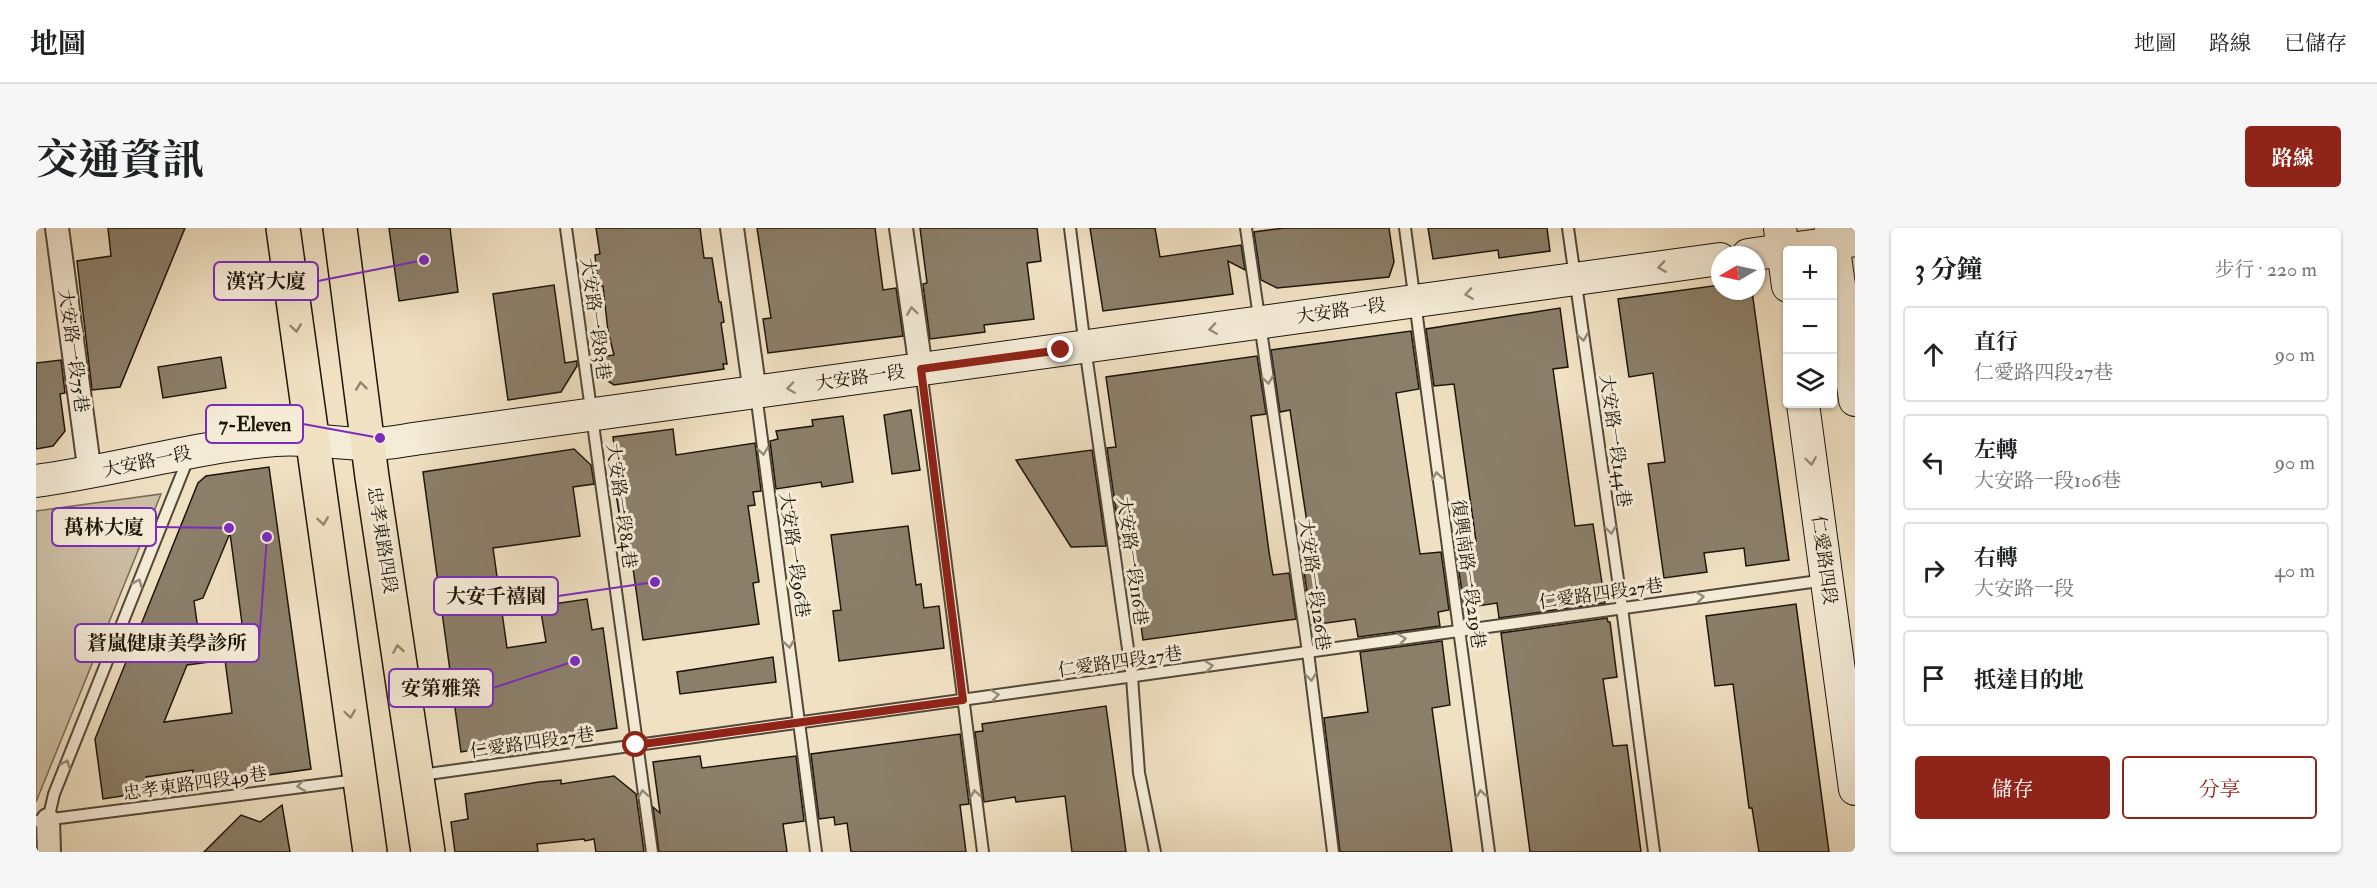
<!DOCTYPE html>
<html lang="zh-TW">
<head>
<meta charset="utf-8">
<style>
  body { margin:0; font-family:"IM FELL Double Pica","Noto Serif TC",serif; background:#f6f6f6; color:#202124 }
  .controls { position:absolute; right:18px; top:18px; display:grid; overflow:hidden; border-radius:6px; box-shadow:0 2px 4px #0004 }
  .controls button { width:54px; height:54px; display:grid; place-items:center; padding:0; border:0; border-bottom:2px solid #e0e0e0; background:#fff; color:#202124; font:30px sans-serif }
  .compass { position:absolute; left:1675px; top:18px; width:54px; height:54px; border-radius:50%; background:#fff; box-shadow:0 2px 4px #0004; rotate:261deg }
  .stop { position:absolute; width:18px; height:18px; margin:-14px; border:4px solid #8f2418; border-radius:50%; background:#fff }
  .stop.end { background:#8f2418; border-color:#fff; box-shadow:0 2px 6px #0008 }
  .list { margin:0; padding:0; list-style:none }
  h2 { display:flex; justify-content:space-between; align-items:center; height:78px; margin:0; padding:0 24px; font-size:26px }
  h2 small { font-size:20px; font-weight:400; color:#757577 }
  .list li { display:grid; grid-template-columns:39px 1fr auto; gap:18px; align-items:center; box-sizing:border-box; height:96px; margin:0 12px 12px; padding:0 12px; border:2px solid #e0e0e0; border-radius:6px }
  .list b { display:block; font-size:22px; white-space:nowrap }
  .list p { margin:0; font-size:20px; white-space:nowrap; color:#757577 }
  .list em { font-size:20px; font-style:normal; color:#757577 }
  .actions { display:flex; gap:12px; padding:18px 24px }
  .actions a { flex:1; padding:14px 0; border:2px solid #8f2418; border-radius:6px; text-align:center; font-size:21px; color:#8f2418 }
  .actions .main { background:#8f2418; color:#fff }
  .icon { flex:none; width:33px; height:33px; fill:none; stroke:currentColor; stroke-width:2; stroke-linecap:round; stroke-linejoin:round }
  .map { position:relative; flex:none; width:1819px; height:624px; overflow:hidden; border-radius:6px }
  header { display:flex; align-items:center; gap:36px; box-sizing:border-box; height:84px; padding:0 30px; background:#fff; border-bottom:2px solid #e0e0e0 }
  header strong { font-size:28px }
  nav { display:flex; gap:33px; margin-inline-start:auto; font-size:21px }
  .intro { display:flex; align-items:center; justify-content:space-between; box-sizing:border-box; height:144px; padding:0 36px }
  h1 { margin:0; font-size:42px }
  .button { padding:15px 27px; border-radius:6px; background:#8f2418; color:#fff; font-size:21px; font-weight:700 }
  main { display:flex; gap:36px; padding:0 36px }
  aside { flex:1; background:#fff; border-radius:6px; box-shadow:0 2px 4px #0004 }
  .map>svg:first-child { display:block }
  .green { fill:#ccbea4; stroke:#756a57; stroke-width:1.5 }
  .building { fill:#8b7f6a; stroke:#1e150a; stroke-width:1.5; fill-rule:evenodd }
  .lines { fill:none; stroke-linecap:round; stroke-linejoin:round }
  .lane-casing { stroke:#524838; stroke-width:14 }
  .street-casing { stroke:#524838; stroke-width:26 }
  .secondary-casing { stroke:#1e150a; stroke-width:34 }
  .primary-casing { stroke:#1e150a; stroke-width:36 }
  .lane { stroke:#f5ecd8; stroke-width:10 }
  .street { stroke:#f5ecd8; stroke-width:22 }
  .secondary { stroke:#f5ecd8; stroke-width:32 }
  .primary { stroke:#f0e1c3; stroke-width:33 }
  .oneway { stroke:#948b7b }
  .oneway2 { stroke:#928570 }
  .route { stroke:#8f2418; stroke-width:8 }
  .labels { text-anchor:middle; dominant-baseline:central; stroke-width:6; stroke-linejoin:round; paint-order:stroke }
  .street-label { font-size:18px; fill:#1e150a; stroke:#f5ecd8 }
  .leader { fill:none; stroke:#7b2cbf; stroke-width:2 }
  .callout-dot { fill:#7b2cbf; stroke:#f5ecd8; stroke-width:2 }
  .callout { fill:#f5ecd8; stroke:#7b2cbf; stroke-width:2 }
  .callout-label { font-size:20px; text-anchor:middle; font-weight:bold; fill:#1e150a }
</style>
</head>
<body>
<header>
<strong>地圖</strong>
<nav><a>地圖</a><a>路線</a><a>已儲存</a></nav>
</header>
<div class="intro"><h1>交通資訊</h1><a class="button">路線</a></div>
<main>
<div class="map">
<svg width="1819" height="624" viewBox="0 0 1819 624">
  <rect width="100%" height="100%" fill="#f0e1c3"/>
  <filter id="stains"><feTurbulence type="fractalNoise" baseFrequency=".00333" numOctaves="4"/><feColorMatrix values="0 0 0 0 .2 0 0 0 0 .09 0 0 0 0 .02 0 0 0 .5 -.17"/></filter>
  <radialGradient id="worn" r=".72"><stop offset=".6" stop-color="#630" stop-opacity="0"/><stop offset="1" stop-color="#630" stop-opacity=".3"/></radialGradient>
  <polygon class="green" points="125,266 0,574 0,283"/>
  <g class="building">
    <polygon points="72,0 149,0 84,159 56,162 41,33 75,28"/>
    <polygon points="353,0 414,0 422,64 363,73"/>
    <polygon points="560,0 664,0 668,30 676,30 683,74 685,74 688,94 685,95 691,136 687,136 688,141 578,157 567,150 564,129 578,127 572,103 567,58 562,58 559,27 564,26"/>
    <polygon points="721,0 839,0 847,62 860,60 867,108 732,125 727,91 735,90"/>
    <polygon points="884,0 1001,0 1005,33 991,35 998,91 948,97 949,104 894,111 887,56 891,55"/>
    <polygon points="1054,0 1119,0 1124,29 1205,17 1209,42 1192,33 1197,66 1067,83"/>
    <polygon points="1248,0 1353,0 1358,34 1353,49 1241,60 1225,52 1218,4"/>
    <polygon points="1392,0 1511,0 1514,23 1463,30 1462,22 1397,31"/>
    <polygon points="518,57 529,135 541,133 541,138 525,164 472,172 457,66"/>
    <polygon points="1684,57 1684,63 1716,63 1753,332 1710,338 1708,320 1668,325 1671,344 1628,350 1612,236 1629,234 1617,145 1593,149 1582,71"/>
    <polygon points="1524,80 1532,139 1517,141 1539,298 1557,296 1569,375 1463,390 1461,375 1428,380 1420,321 1427,320 1426,315 1440,313 1418,156 1398,158 1390,101"/>
    <polygon points="1375,103 1383,161 1360,165 1384,326 1405,324 1413,382 1402,384 1404,398 1322,409 1319,391 1276,397 1268,343 1278,341 1254,182 1244,184 1235,122"/>
    <polygon points="1221,128 1230,186 1215,188 1233,324 1237,347 1253,345 1260,391 1107,412 1094,317 1085,317 1071,220 1080,219 1070,149"/>
    <polygon points="185,129 190,160 127,170 122,139"/>
    <polygon points="25,132 29,165 24,166 29,203 17,218 0,221 0,135"/>
    <polygon points="875,182 884,242 856,246 848,187"/>
    <polygon points="807,188 817,254 786,259 785,254 740,261 734,213 742,211 740,203 777,198 776,192"/>
    <polygon points="637,201 640,227 719,215 725,263 717,264 719,277 712,278 723,354 717,355 723,396 607,412 591,297 585,298 579,259 584,264 577,209"/>
    <polygon points="538,221 555,237 558,256 537,259 544,308 457,320 471,420 510,414 504,378 551,371 556,402 567,400 581,500 425,524 387,244"/>
    <polygon points="1056,222 1070,318 1035,319 980,232"/>
    <path d="M 233,239 L 275,541 L 162,557 L 160,545 L 157,545 L 157,542 L 110,549 L 112,564 L 67,571 L 59,511 L 162,255 L 170,248 ZM 194,305 L 207,403 L 163,409 L 158,373 L 167,370 ZM 189,432 L 196,485 L 128,494 L 151,437 Z"/>
    <polygon points="872,298 880,357 885,356 888,380 903,378 908,420 803,433 797,383 805,382 795,307"/>
    <polygon points="1760,376 1793,624 1723,624 1716,580 1713,580 1697,456 1679,458 1670,388"/>
    <polygon points="1571,390 1572,394 1574,394 1581,449 1567,451 1577,518 1591,517 1605,624 1494,624 1465,405"/>
    <polygon points="1406,413 1414,477 1396,480 1416,624 1304,624 1288,490 1332,484 1324,424"/>
    <polygon points="737,429 740,454 644,466 641,444"/>
    <polygon points="1070,478 1090,624 1036,624 1029,568 980,574 979,569 948,574 939,504 947,503 946,496"/>
    <polygon points="924,506 933,576 924,577 930,624 815,624 811,595 799,597 798,589 783,591 775,526"/>
    <polygon points="664,528 666,540 760,528 768,593 747,596 751,624 623,624 617,579 624,585 617,534"/>
    <polygon points="578,548 600,566 608,624 560,624 558,611 549,613 548,611 501,616 502,624 419,624 415,594 432,591 429,566 503,554 525,552 525,556"/>
    <polygon points="246,577 254,624 168,624 205,587 224,594"/>
  </g>
  <g class="lines">
    <g class="lane-casing">
      <g id="lane">
        <polyline points="530,0 616,624"/>
        <polyline points="1034,0 1049,119 1096,449 1103,545 1119,624"/>
        <polyline points="1210,0 1272,424 1297,624"/>
        <polyline points="1369,0 1453,624"/>
        <polyline points="1532,0 1586,380 1618,624"/>
        <polyline points="885,142 947,624"/>
        <polyline points="720,166 780,624"/>
        <polyline points="385,547 1790,352"/>
        <polyline points="12,592 18,566 153,228"/>
        <polyline points="0,593 321,552"/>
      </g>
    </g>
    <g class="street-casing">
      <g id="street">
        <polyline points="21,0 54,246"/>
        <polyline points="696,0 719,165"/>
        <polyline points="865,0 885,141"/>
        <polyline points="12,592 13,624"/>
      </g>
    </g>
    <g class="secondary-casing">
      <g id="secondary">
        <polyline points="1744,0 1752,58"/>
        <polyline points="1795,0 1819,172"/>
        <polyline points="1712,27 1819,12"/>
        <polyline points="1767,176 1819,561"/>
        <path d="M 0,253 C 80,242 159,219 239,212 C 271,209 300,216 331,216 C 349,217 368,212 385,210 L 1684,31"/>
      </g>
    </g>
    <g class="primary-casing">
      <g id="primary">
        <polyline points="247,0 334,624"/>
        <polyline points="304,0 336,249 392,624"/>
      </g>
    </g>
    <use href="#lane" class="lane"/>
    <use href="#street" class="street"/>
    <use href="#secondary" class="secondary"/>
    <use href="#primary" class="primary"/>
  </g>
  <defs><path id="oneway-chevron" d="M-2-3.5L2.5 0L-2 3.5" fill="none" stroke-width="1.6" stroke-linecap="round" stroke-linejoin="round" transform="scale(1.5)"/></defs>
  <g class="oneway">
    <use href="#oneway-chevron" transform="translate(1626 39) rotate(172)"/>
    <use href="#oneway-chevron" transform="translate(1433 66) rotate(172)"/>
    <use href="#oneway-chevron" transform="translate(876 83) rotate(-98)"/>
    <use href="#oneway-chevron" transform="translate(1177 101) rotate(172)"/>
    <use href="#oneway-chevron" transform="translate(1547 109) rotate(82)"/>
    <use href="#oneway-chevron" transform="translate(1232 152) rotate(82)"/>
    <use href="#oneway-chevron" transform="translate(755 160) rotate(172)"/>
    <use href="#oneway-chevron" transform="translate(727 223) rotate(82)"/>
    <use href="#oneway-chevron" transform="translate(1775 233) rotate(82)"/>
    <use href="#oneway-chevron" transform="translate(1401 248) rotate(-98)"/>
    <use href="#oneway-chevron" transform="translate(1575 302) rotate(82)"/>
    <use href="#oneway-chevron" transform="translate(102 355) rotate(-68)"/>
    <use href="#oneway-chevron" transform="translate(1664 369) rotate(-8)"/>
    <use href="#oneway-chevron" transform="translate(1366 411) rotate(-8)"/>
    <use href="#oneway-chevron" transform="translate(753 416) rotate(82)"/>
    <use href="#oneway-chevron" transform="translate(1173 438) rotate(-8)"/>
    <use href="#oneway-chevron" transform="translate(1275 449) rotate(83)"/>
    <use href="#oneway-chevron" transform="translate(959 467) rotate(-8)"/>
    <use href="#oneway-chevron" transform="translate(30 536) rotate(-68)"/>
    <use href="#oneway-chevron" transform="translate(265 558) rotate(172)"/>
    <use href="#oneway-chevron" transform="translate(607 566) rotate(-98)"/>
    <use href="#oneway-chevron" transform="translate(939 566) rotate(-98)"/>
    <use href="#oneway-chevron" transform="translate(1445 566) rotate(-98)"/>
  </g>
  <g class="oneway2">
    <use href="#oneway-chevron" transform="translate(260 100) rotate(82)"/>
    <use href="#oneway-chevron" transform="translate(325 158) rotate(-97)"/>
    <use href="#oneway-chevron" transform="translate(287 293) rotate(82)"/>
    <use href="#oneway-chevron" transform="translate(362 421) rotate(-99)"/>
    <use href="#oneway-chevron" transform="translate(314 486) rotate(82)"/>
  </g>
  <g class="lines">
    <polyline class="route" points="600,517 927,472 885,141 1025,122"/>
  </g>
  <g class="labels">
    <g class="street-label">
      <text transform="translate(1305 83) rotate(-8)">大安路一段</text>
      <text transform="translate(559 91) rotate(82)">大安路一段83巷</text>
      <text transform="translate(37 123) rotate(82)">大安路一段75巷</text>
      <text transform="translate(824 150) rotate(-8)">大安路一段</text>
      <text transform="translate(1579 213) rotate(82)">大安路一段144巷</text>
      <text transform="translate(111 234) rotate(-12)">大安路一段</text>
      <text transform="translate(585 278) rotate(82)">大安路一段84巷</text>
      <text transform="translate(346 312) rotate(81)">忠孝東路四段</text>
      <text transform="translate(758 327) rotate(82)">大安路一段96巷</text>
      <text transform="translate(1788 332) rotate(82)">仁愛路四段</text>
      <text transform="translate(1096 333) rotate(82)">大安路一段116巷</text>
      <text transform="translate(1432 346) rotate(82)">復興南路一段219巷</text>
      <text transform="translate(1278 357) rotate(82)">大安路一段126巷</text>
      <text transform="translate(1565 366) rotate(-8)">仁愛路四段27巷</text>
      <text transform="translate(1084 434) rotate(-8)">仁愛路四段27巷</text>
      <text transform="translate(496 515) rotate(-8)">仁愛路四段27巷</text>
      <text transform="translate(159 556) rotate(-8)">忠孝東路四段49巷</text>
    </g>
  </g>
  <path class="leader" d="M388 32L282 53M344 210L267 196M193 300L120 299M619 354L522 368M231 309L223 415M539 433L457 460"/>
  <g class="callout-dot">
    <circle cx="388" cy="32" r="6"/>
    <circle cx="344" cy="210" r="6"/>
    <circle cx="193" cy="300" r="6"/>
    <circle cx="619" cy="354" r="6"/>
    <circle cx="231" cy="309" r="6"/>
    <circle cx="539" cy="433" r="6"/>
  </g>
  <g class="callout">
    <rect x="178" y="34" width="104" height="38" rx="6"/>
    <rect x="170" y="177" width="97" height="38" rx="6"/>
    <rect x="16" y="280" width="104" height="38" rx="6"/>
    <rect x="398" y="349" width="124" height="38" rx="6"/>
    <rect x="39" y="396" width="184" height="38" rx="6"/>
    <rect x="353" y="441" width="104" height="38" rx="6"/>
  </g>
  <g class="callout-label">
    <text x="230" y="60">漢宮大廈</text>
    <text x="219" y="203">7-Eleven</text>
    <text x="68" y="306">萬林大廈</text>
    <text x="460" y="375">大安千禧園</text>
    <text x="131" y="422">蒼嵐健康美學診所</text>
    <text x="405" y="467">安第雅築</text>
  </g>
  <rect width="100%" height="100%" filter="url(#stains)"/>
  <rect width="100%" height="100%" fill="url(#worn)"/>
</svg>
<div class="controls">
<button>+</button>
<button>−</button>
<button><svg class="icon" aria-label="layers" viewBox="0 0 24 24"><path d="M12 4l9 5-9 5-9-5zM3 14l9 5 9-5"/></svg></button>
</div>
<svg class="compass" viewBox="-18 -18 36 36"><path d="M0-13l5 13h-10z" fill="#e53935"/><path d="M0 13l5-13h-10z" fill="#757577"/></svg>
<div class="stop" style="left:600px;top:517px"></div>
<div class="stop end" style="left:1025px;top:122px"></div>
</div>
<aside>
<h2>3 分鐘<small>步行 · 220 m</small></h2>
<ul class="list">
<li><svg class="icon" aria-label="ahead" viewBox="0 0 24 24"><path d="M12 20V5M6 11l6-6 6 6"/></svg><div><b>直行</b><p>仁愛路四段27巷</p></div><em>90 m</em></li>
<li><svg class="icon" aria-label="left" viewBox="0 0 24 24"><path d="M17 20v-9H6M10 6l-5 5 5 5"/></svg><div><b>左轉</b><p>大安路一段106巷</p></div><em>90 m</em></li>
<li><svg class="icon" aria-label="right" viewBox="0 0 24 24"><path d="M7 20v-9h11M14 6l5 5-5 5"/></svg><div><b>右轉</b><p>大安路一段</p></div><em>40 m</em></li>
<li><svg class="icon" aria-label="arrive" viewBox="0 0 24 24"><path d="M6 21V4h12l-3 4 3 4H6"/></svg><div><b>抵達目的地</b></div></li>
</ul>
<div class="actions"><a class="main">儲存</a><a>分享</a></div>
</aside>
</main>
</body>
</html>
